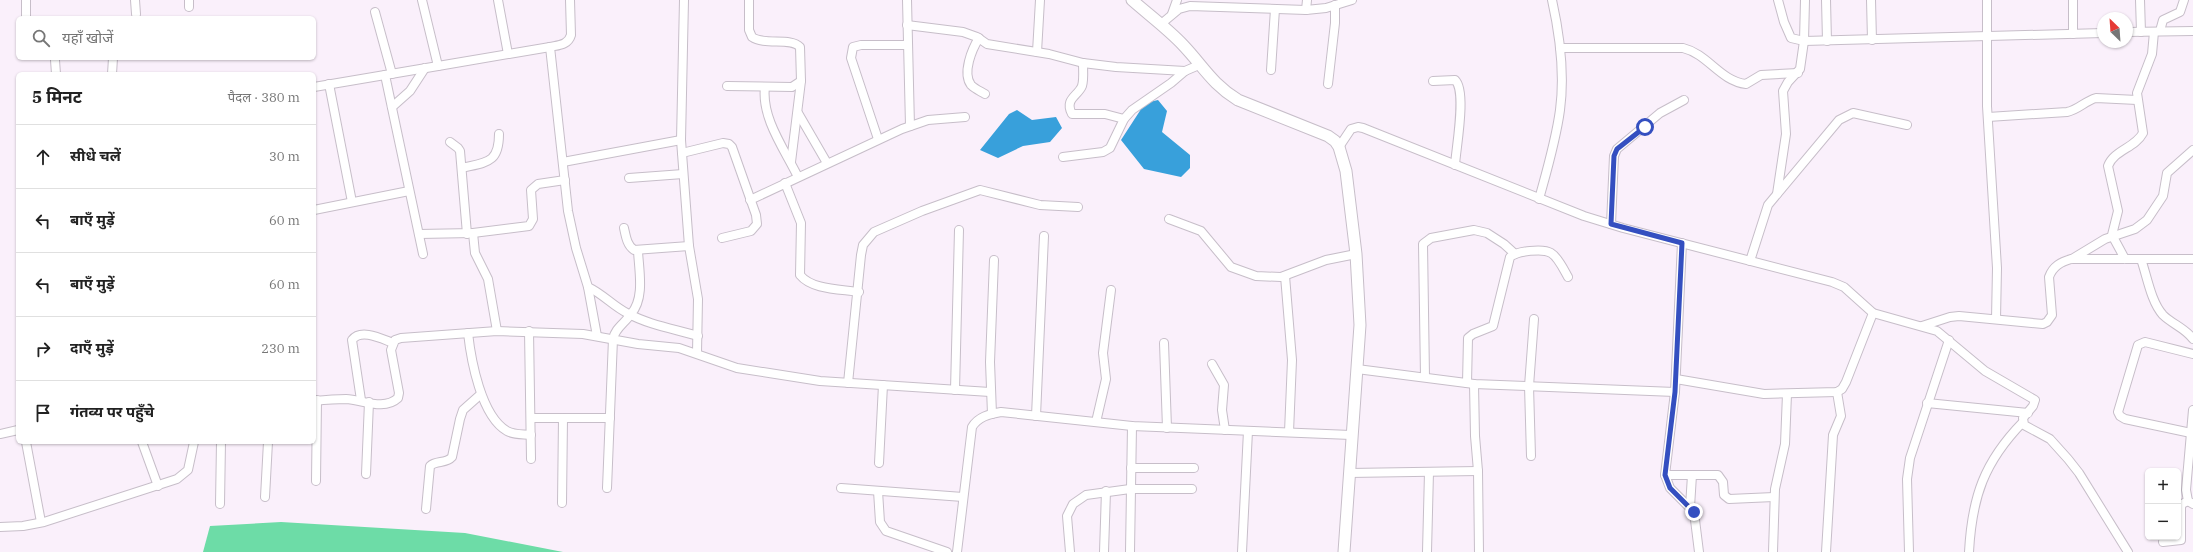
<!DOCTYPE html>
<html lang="hi">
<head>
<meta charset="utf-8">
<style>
  body { margin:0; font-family:"IBM Plex Serif","Noto Sans Devanagari",serif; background:#f6f6f6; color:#222 }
  .controls { position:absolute; right:12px; bottom:12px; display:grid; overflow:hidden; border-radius:6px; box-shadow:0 1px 3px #0004 }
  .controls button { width:36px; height:36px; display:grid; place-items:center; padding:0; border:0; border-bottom:1px solid #e0e0e0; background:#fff; color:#222; font:20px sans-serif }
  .compass { position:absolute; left:2097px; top:12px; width:36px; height:36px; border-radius:50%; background:#fff; box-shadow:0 1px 3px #0004; rotate:335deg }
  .stop { position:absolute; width:12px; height:12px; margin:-9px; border:3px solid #344fc0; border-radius:50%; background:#fff }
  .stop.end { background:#344fc0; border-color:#fff; box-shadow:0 1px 4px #0008 }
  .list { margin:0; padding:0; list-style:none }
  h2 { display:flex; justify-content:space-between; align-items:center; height:52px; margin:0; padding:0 16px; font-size:17px }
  h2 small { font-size:13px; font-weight:400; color:#767676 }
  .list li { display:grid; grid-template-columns:26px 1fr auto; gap:12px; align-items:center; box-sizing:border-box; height:64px; padding:0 16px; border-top:1px solid #e0e0e0 }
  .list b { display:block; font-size:15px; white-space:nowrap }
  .list em { font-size:13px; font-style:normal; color:#767676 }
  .icon { flex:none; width:22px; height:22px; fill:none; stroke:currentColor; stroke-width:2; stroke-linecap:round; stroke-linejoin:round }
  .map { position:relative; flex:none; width:2193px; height:552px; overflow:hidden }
  .search { position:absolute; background:#fff; box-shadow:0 1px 3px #0004; left:16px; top:16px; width:300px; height:44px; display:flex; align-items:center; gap:10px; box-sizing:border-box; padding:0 14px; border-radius:6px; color:#767676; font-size:15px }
  .panel { position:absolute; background:#fff; box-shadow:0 1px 3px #0004; left:16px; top:72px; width:300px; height:372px; border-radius:6px }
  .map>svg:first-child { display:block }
  .forest { fill:#6ddca7 }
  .water { fill:#38a0db }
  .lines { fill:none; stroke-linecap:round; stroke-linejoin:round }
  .street-casing { stroke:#c7bec9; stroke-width:10 }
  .secondary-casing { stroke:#c7bec9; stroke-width:13 }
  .street { stroke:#fff; stroke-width:8 }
  .secondary { stroke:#fff; stroke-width:11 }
  .route { stroke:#344fc0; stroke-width:5 }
</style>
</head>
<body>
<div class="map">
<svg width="2193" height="552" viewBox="0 0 2193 552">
  <rect width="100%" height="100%" fill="#faf0fb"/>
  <polygon class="forest" points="281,522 465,533 563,552 203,552 210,526"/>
  <g class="water">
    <polygon points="1158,100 1167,111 1162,132 1190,155 1190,168 1181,177 1144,169 1121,140 1145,103"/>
    <polygon points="1017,110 1032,120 1056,117 1062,128 1050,142 1023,146 998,158 980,150 1009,114"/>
  </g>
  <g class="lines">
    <g class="street-casing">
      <g id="street">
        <polyline points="26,0 26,18"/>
        <polyline points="135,0 136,14"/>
        <polyline points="189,0 189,7"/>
        <polyline points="498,0 508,54"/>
        <path d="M 570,0 L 571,35 C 568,45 559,45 550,47 L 568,211 L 576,248 L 588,287 C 603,294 613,306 627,313 C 649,325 675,329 698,336"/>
        <polyline points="684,0 681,140 689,246 698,299 697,353"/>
        <polyline points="907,0 910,126"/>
        <polyline points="1805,0 1804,41 2103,33"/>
        <polyline points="1826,0 1827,41"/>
        <polyline points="1871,0 1872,40"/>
        <polyline points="1987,0 1987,106 1997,268 1996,319"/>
        <polyline points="2073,0 2073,34"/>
        <polyline points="2140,0 2141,32"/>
        <polyline points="1306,10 1307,0"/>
        <polyline points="375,12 392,74"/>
        <polyline points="1172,14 1177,0"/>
        <polyline points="1161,24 1179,9 1190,6 1306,10 1326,8 1352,0"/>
        <polyline points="907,25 963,32 977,37 987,44 1049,54 1083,63 1116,67 1185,71"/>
        <polyline points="2160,31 2163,20 2180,12 2184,0"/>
        <polyline points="2127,32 2193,31"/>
        <path d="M 979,38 C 972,49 962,73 971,85 C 975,89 980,91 985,94"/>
        <path d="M 1560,48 L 1683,48 C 1708,54 1720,81 1746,84 L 1761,75 L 1798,73"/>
        <polyline points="1037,52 1040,0"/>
        <polyline points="55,60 56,74"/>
        <path d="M 1083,63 C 1083,70 1084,80 1082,86 C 1078,96 1064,99 1072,114 L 1105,114 L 1124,119"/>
        <polyline points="438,66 550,47"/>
        <polyline points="1271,70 1275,9"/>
        <polyline points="112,74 113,58"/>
        <polyline points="385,75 423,254"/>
        <path d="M 1433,81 L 1455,80 C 1467,91 1456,148 1455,165"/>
        <polyline points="329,84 352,202"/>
        <polyline points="1328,84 1335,23 1335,5"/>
        <path d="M 727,86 L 792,87 L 801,81 L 800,47 C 790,37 765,46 752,37 L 749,30 L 749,0"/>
        <polyline points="314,87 438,66 422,0"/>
        <path d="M 765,87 C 761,118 785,150 798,177"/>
        <polyline points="392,107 410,91 425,68"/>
        <polyline points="798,113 827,163"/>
        <path d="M 1988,117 L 2067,112 C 2078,110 2085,101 2096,98 L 2137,100"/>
        <polyline points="878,139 851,58 853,47 861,45 907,45"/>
        <polyline points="450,142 458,148 460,151 467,234"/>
        <polyline points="1339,147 1351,129 1358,127 1363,128 1584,216 1623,228 1832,282 1844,287 1873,313 1937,331 1985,371 2035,400 2033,406 2023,418 2024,425 2050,439 2068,459 2079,473 2128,552"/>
        <polyline points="682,153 723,143 729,144 732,147 756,215 757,224 751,231 722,238"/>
        <polyline points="1063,157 1103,152 1110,148 1124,119 1132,110 1171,83 1185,71 1199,65"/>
        <polyline points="563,162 681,140"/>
        <polyline points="791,162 801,81"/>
        <path d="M 462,168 C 487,162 499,163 499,134"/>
        <polyline points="629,178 683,174"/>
        <path d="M 785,183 L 801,223 L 800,275 C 812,290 841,289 859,292"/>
        <polyline points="1777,194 1786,134 1783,91 1788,82 1800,69 1804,41 1791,38 1784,22 1778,0"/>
        <path d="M 1539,199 C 1547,170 1556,140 1560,110 C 1565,73 1560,36 1552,0"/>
        <polyline points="750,200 902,129 928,120 965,117"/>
        <polyline points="314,210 409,191"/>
        <polyline points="1169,219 1201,231 1231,267 1256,276 1281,277 1326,260 1356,254"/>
        <polyline points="1611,224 1614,156 1617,149 1660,113 1684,100"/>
        <path d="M 624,228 C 626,237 627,245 634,250 L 689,246"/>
        <polyline points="473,233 475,253 488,279 497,331"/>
        <polyline points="419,234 473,233 529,226 533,219 531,190 538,184 565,180"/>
        <polyline points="1682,243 1675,392 1665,475 1670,488 1694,512 1699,552"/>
        <polyline points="2072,259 2105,239 2135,229 2147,220 2163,196 2167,173 2193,150"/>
        <path d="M 2125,259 L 2112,235 L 2118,211 L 2108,166 C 2114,150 2135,148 2143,133 L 2137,93 L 2152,54 L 2154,32"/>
        <path d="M 2141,259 C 2147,276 2151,302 2163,315 C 2172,324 2185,328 2193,339"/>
        <polyline points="1750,261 1768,205 1839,120 1853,113 1907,125"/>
        <polyline points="1285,276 1292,360 1289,432"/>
        <polyline points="588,287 597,336"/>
        <path d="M 1922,326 L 1950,317 L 1959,316 L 2043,324 L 2047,322 L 2052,315 L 2049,277 C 2053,266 2061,262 2071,259 L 2193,259"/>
        <polyline points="529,331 531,459"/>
        <path d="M 468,333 C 471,360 481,416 507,431 C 514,435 523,434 531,435"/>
        <polyline points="1164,343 1167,428"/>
        <polyline points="1212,364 1224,385 1222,410 1225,430"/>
        <polyline points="1357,369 1474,384 1675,392"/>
        <polyline points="1425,377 1423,244 1431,238 1474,230 1487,233 1504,244 1515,254"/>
        <polyline points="1676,379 1764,394 1837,392 1842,389 1846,382 1873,313"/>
        <polyline points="848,383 861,255 863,245 874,232 922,211 980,190 1040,205 1078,207"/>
        <path d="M 1467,383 L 1468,338 L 1473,334 L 1493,326 L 1510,257 C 1517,251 1543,248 1551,253 C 1558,257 1564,270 1568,277"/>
        <polyline points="1474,384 1475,436 1478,471 1479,552"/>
        <polyline points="955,390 959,230"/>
        <path d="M 361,400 L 352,340 C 361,328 382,339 393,343"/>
        <path d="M 314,401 C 324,400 335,399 346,399 C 363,400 384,411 398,398 L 399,393 L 391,350 L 395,340 L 401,338 L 497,331 L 583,334 L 638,344 L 679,348 L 737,368 L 820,381 L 990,392"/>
        <polyline points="1927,403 2028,413"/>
        <polyline points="2193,410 2186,490 2188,501 2193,504"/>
        <polyline points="992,414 990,362 994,260"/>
        <polyline points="1036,416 1044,236"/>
        <polyline points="531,418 610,418"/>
        <polyline points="1096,422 1106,379 1103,353 1111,290"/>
        <polyline points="2191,433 2125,419 2120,416 2118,412 2138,345 2145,342 2193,354"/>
        <polyline points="0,434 18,430"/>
        <polyline points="26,442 41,522"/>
        <polyline points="142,442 158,486"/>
        <polyline points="1531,456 1529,386 1534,319"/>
        <polyline points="879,463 883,385"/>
        <polyline points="1131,468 1194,468"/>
        <polyline points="1349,473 1478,471"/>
        <polyline points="366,474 369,402"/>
        <polyline points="1665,475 1718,475 1723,482 1724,495 1729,499 1774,497"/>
        <polyline points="316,481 317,400"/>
        <path d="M 607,488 L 613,339 C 615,328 625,323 631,314 C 645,298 639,271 638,251"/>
        <polyline points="841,488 963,497"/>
        <polyline points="878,491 880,522 886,531 947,552"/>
        <polyline points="265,497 268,442"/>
        <polyline points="562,503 563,418"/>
        <polyline points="220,504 221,442"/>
        <polyline points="1690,507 1692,475"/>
        <path d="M 426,509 L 430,466 C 436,460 446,464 452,457 L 460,419 L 463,410 L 481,394"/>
        <polyline points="0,527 23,526 44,522 177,479 188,470 194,442"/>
        <polyline points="2163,542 2181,540 2181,507 2182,504 2188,501"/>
        <path d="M 957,552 L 972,427 C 978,417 989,414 1001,412 L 1132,426 L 1351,435"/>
        <polyline points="1070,552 1067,516 1073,504 1086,495 1130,489 1192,489"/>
        <polyline points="1104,552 1106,491"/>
        <polyline points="1130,552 1132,426"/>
        <polyline points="1242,552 1248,431"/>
        <polyline points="1427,552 1429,472"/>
        <polyline points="1773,552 1775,489 1785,444 1787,394"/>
        <polyline points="1826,552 1833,435 1841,416 1837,392"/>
        <polyline points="1909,552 1907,479 1910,458 1949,340"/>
        <path d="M 1969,552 C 1972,497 1984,462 2023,422"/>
      </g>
    </g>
    <g class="secondary-casing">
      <path id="secondary" d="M 1132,0 C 1149,15 1168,29 1183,45 C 1203,66 1212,84 1238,100 L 1328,136 L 1335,141 L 1339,147 L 1346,171 L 1356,254 L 1360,325 L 1344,552"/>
    </g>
    <use href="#street" class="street"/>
    <use href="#secondary" class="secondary"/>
  </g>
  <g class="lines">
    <polyline class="route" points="1645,127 1617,149 1614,156 1611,224 1682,243 1675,392 1665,475 1670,488 1694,512"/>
  </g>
</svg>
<div class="controls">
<button>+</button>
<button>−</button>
</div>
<svg class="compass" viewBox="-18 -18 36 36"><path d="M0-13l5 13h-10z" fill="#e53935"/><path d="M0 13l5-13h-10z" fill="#767676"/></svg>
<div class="stop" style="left:1645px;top:127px"></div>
<div class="stop end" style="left:1694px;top:512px"></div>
<div class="search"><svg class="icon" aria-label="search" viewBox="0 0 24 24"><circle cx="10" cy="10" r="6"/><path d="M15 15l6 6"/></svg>यहाँ खोजें</div>
<section class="panel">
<h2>5 मिनट<small>पैदल · 380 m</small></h2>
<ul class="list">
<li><svg class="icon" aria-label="ahead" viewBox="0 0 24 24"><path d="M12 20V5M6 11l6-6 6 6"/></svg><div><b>सीधे चलें</b></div><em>30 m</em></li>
<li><svg class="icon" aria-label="left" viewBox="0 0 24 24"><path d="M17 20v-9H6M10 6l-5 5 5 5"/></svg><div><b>बाएँ मुड़ें</b></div><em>60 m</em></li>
<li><svg class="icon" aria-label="left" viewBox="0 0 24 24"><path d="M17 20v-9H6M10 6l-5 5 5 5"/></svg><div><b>बाएँ मुड़ें</b></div><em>60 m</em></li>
<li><svg class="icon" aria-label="right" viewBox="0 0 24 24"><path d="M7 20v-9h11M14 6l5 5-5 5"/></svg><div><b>दाएँ मुड़ें</b></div><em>230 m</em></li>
<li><svg class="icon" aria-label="arrive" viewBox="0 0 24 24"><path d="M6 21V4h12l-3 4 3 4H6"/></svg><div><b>गंतव्य पर पहुँचे</b></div></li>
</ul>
</section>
</div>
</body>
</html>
